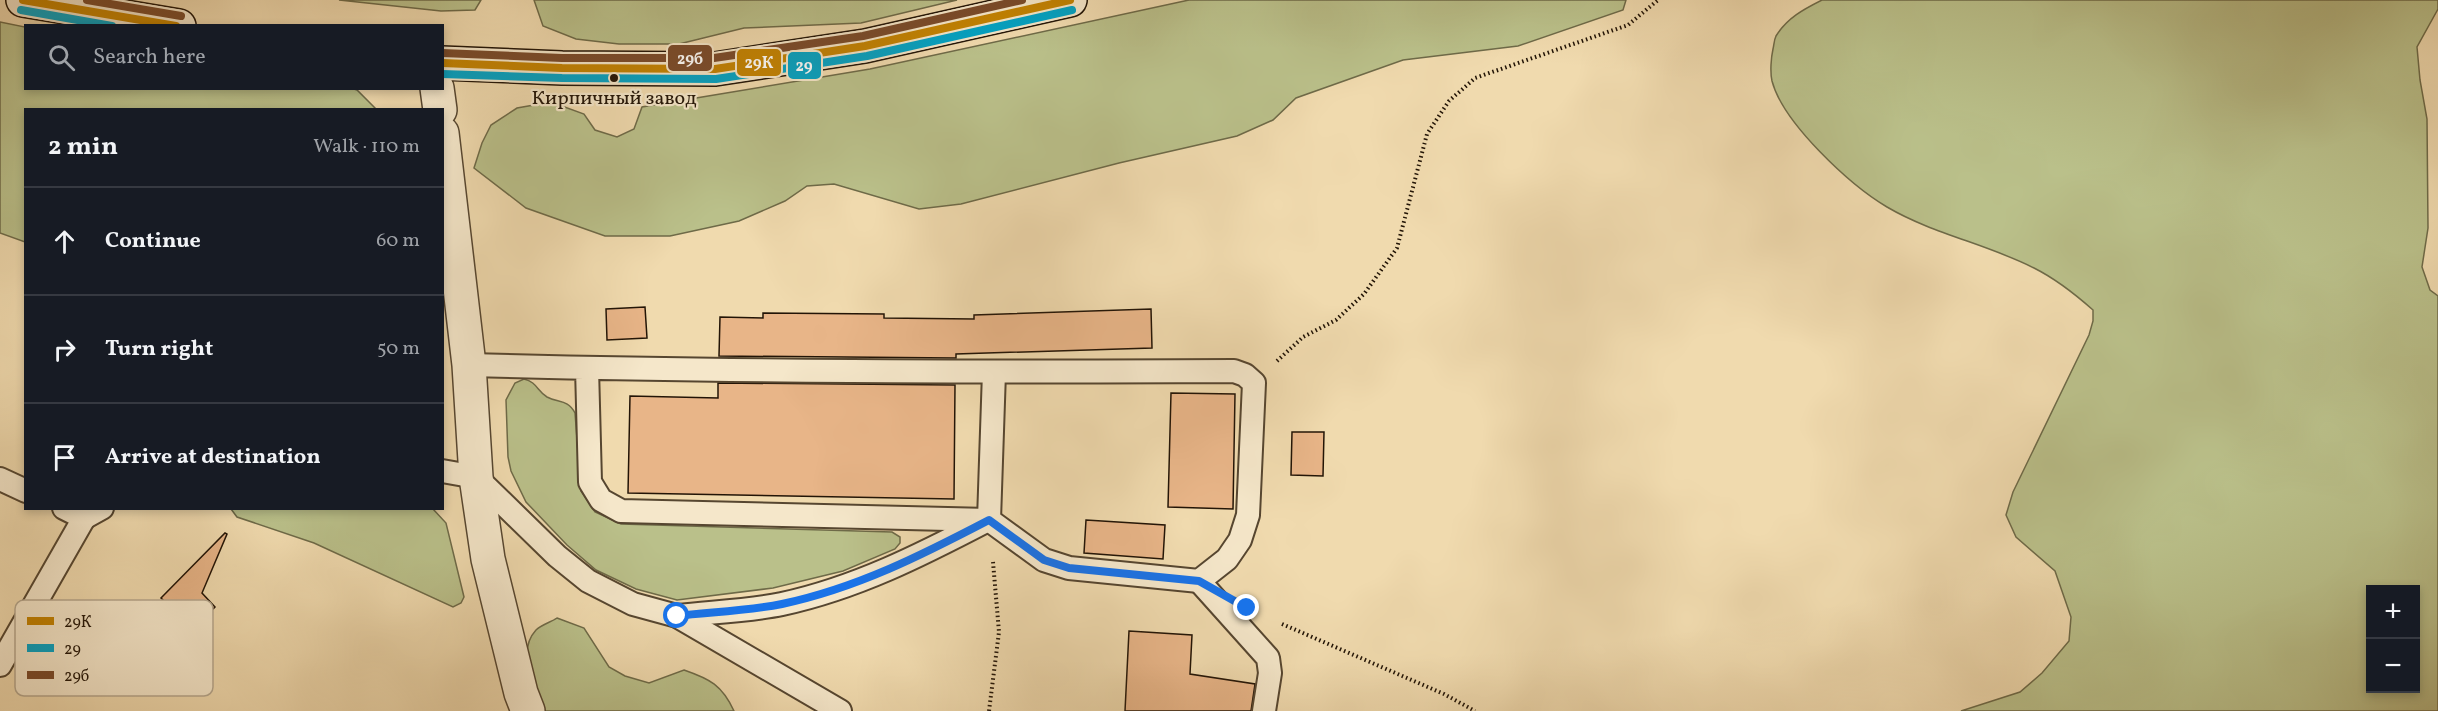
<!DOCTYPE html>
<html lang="en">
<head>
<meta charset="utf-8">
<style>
  body { margin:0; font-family:Vollkorn,serif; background:#20242c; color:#f1f3f6 }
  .controls { position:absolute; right:18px; bottom:18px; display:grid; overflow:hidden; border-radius:0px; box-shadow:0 3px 9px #0003 }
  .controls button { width:54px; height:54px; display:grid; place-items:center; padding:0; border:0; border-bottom:2px solid #363941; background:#171b24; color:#f1f3f6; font:30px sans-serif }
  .stop { position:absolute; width:18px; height:18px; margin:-14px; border:4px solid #1a73e8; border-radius:50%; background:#fff }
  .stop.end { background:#1a73e8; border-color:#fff; box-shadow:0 2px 6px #0008 }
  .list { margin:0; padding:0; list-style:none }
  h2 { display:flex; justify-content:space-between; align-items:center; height:78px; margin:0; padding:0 24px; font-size:26px }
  h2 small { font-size:20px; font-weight:400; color:#9ea1a6 }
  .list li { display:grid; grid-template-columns:39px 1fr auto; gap:18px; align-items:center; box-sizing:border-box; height:108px; padding:0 24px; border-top:2px solid #363941 }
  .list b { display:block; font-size:22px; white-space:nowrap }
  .list em { font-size:20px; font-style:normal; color:#9ea1a6 }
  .icon { flex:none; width:33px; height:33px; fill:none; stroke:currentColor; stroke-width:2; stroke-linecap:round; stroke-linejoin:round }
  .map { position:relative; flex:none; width:2438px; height:711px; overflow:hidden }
  .search { position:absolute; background:#171b24; box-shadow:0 3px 9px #0003; left:24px; top:24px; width:420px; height:66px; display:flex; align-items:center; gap:15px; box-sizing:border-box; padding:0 21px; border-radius:0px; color:#9ea1a6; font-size:22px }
  .panel { position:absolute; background:#171b24; box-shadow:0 3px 9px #0003; left:24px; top:108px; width:420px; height:402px; border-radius:0px }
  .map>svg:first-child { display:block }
  .green { fill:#bac08a; stroke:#6e6a48; stroke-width:1.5; fill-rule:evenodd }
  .building { fill:#e8b588; stroke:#221406; stroke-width:1.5 }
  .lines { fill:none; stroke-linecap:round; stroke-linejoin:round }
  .service-casing { stroke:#564630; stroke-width:26 }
  .minor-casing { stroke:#564630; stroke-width:36 }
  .secondary-casing { stroke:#221406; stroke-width:36 }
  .path { stroke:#221406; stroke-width:4; stroke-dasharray:1.5 3; stroke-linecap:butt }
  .service { stroke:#f5e7ca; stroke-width:22 }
  .minor { stroke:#f5e7ca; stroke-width:33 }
  .secondary { stroke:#f5e7ca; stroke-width:33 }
  .bus-1-casing { stroke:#f5e7ca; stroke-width:12 }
  .bus-2-casing { stroke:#f5e7ca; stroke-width:12 }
  .bus-3-casing { stroke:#f5e7ca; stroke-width:12 }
  .bus-1 { stroke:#c28202; stroke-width:8 }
  .bus-2 { stroke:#02a2c4; stroke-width:8 }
  .bus-3 { stroke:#7a4b2a; stroke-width:8 }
  .route { stroke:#1a73e8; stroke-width:8 }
  .bus-dot { fill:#221406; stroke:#f5e7ca; stroke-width:2 }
  .labels { text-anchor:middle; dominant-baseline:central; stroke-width:4.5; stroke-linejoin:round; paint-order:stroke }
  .bus-label { font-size:20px; fill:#221406; stroke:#f5e7ca }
  .key { fill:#f5e7ca; stroke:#b6a88f; stroke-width:1.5 }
  .key-label { font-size:16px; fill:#221406 }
  .line-badge { stroke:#f5e7ca; stroke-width:2 }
  .badge-label { font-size:16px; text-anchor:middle; font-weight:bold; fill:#fff }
</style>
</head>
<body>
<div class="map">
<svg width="2438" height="711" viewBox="0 0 2438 711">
  <rect width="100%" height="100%" fill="#f0daae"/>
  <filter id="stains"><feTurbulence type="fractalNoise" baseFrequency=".00333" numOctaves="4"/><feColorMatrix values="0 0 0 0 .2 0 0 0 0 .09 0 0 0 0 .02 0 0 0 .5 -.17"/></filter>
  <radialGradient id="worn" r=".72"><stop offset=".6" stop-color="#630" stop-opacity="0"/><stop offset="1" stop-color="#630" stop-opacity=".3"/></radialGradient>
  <g class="green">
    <polygon points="339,0 481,0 475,10 441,11"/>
    <polygon points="534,0 957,0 861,23 744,28 679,44 619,44 576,39 543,26"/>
    <polygon points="1189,0 1626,0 1623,10 1518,46 1403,60 1296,98 1273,120 1237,136 1119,163 961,204 919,209 834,184 807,186 785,201 739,221 670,236 605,236 526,208 474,168 482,143 491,125 517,108 551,102 584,114 595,130 617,137 634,129 642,107 870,69"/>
    <path d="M 1822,0 L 2438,0 L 2438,9 L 2417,47 L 2420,80 L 2427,119 L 2428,228 L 2422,267 L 2430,290 L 2438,296 L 2438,711 L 1961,711 L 2020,692 L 2042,673 L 2069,641 L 2071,617 L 2055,571 L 2016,537 L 2006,515 L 2013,492 L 2089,335 L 2093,321 L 2093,310 C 2075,294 2056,279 2034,268 C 1987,244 1933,234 1887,207 C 1850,185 1783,123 1772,81 C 1770,72 1771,58 1773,49 C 1774,45 1774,40 1776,36 C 1787,18 1804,9 1822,0 ZM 2370,590 L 2416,590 L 2416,688 L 2370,688 Z"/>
    <polygon points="0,22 25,27 26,88 351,88 357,90 376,109 26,110 25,242 0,233"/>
    <path d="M 524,379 C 537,382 537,391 547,397 C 558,403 568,399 575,413 L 581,491 L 595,512 L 621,524 L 892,532 L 900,537 L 900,543 L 895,549 L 843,571 L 773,588 L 677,600 L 636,589 L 596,570 L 567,545 L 526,502 L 511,471 L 508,457 L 506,400 L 515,383 Z"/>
    <polygon points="231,509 433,509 446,523 464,597 461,603 453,607 314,543 237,517"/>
    <path d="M 557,618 L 584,628 L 609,667 L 625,676 L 649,683 L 684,670 C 710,679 722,685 734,711 L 545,711 C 536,687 515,653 536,630 C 541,625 551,622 557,618 Z"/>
  </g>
  <g class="building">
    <polygon points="645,307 647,338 607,340 606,309"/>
    <polygon points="1151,309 1152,348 956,354 956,358 719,356 720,317 763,318 763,313 884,314 884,318 974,319 974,315"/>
    <polygon points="718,383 955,385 954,499 628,493 630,396 718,398"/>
    <polygon points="1171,393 1235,394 1233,509 1168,507"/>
    <polygon points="1292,432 1324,432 1323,476 1291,475"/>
    <polygon points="1086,520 1165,525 1163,559 1084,553"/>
    <polygon points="225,533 227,534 202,593 215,607 193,630 161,598"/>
    <polygon points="1129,631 1192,635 1190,674 1255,684 1251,711 1125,711"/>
  </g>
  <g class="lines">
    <g class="service-casing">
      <g id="service">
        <path d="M 469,365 C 724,372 979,372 1234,371 L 1245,375 L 1254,383 L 1248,515 L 1240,540 L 1227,559 L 1199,581 L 1069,568 L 1044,560 L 989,520 L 621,511 L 601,500 L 590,482 L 587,368"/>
        <polyline points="442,471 476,477 557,556 588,581 633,604 677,616 840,711"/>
        <polyline points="0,479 26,491"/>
        <polyline points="64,508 84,518 102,508"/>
        <polyline points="989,520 994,372"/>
        <polyline points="1199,581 1268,658 1270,673 1264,711"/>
        <path d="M 677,616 C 711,612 748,611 782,604 C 856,588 921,555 988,520"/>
        <polyline points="0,665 84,518"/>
      </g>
    </g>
    <g class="minor-casing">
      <g id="minor">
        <polyline points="437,88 440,110"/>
        <polyline points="442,133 469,365 476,477 488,559 521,693 528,711"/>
      </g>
    </g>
    <g class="secondary-casing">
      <g id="secondary">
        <polyline points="23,0 179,26"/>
        <polyline points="442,63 562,68 715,69 865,46 1070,0"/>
      </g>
    </g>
    <g class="path">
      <polyline points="1277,361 1303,337 1336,320 1364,294 1397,248 1427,134 1449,101 1475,78 1628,25 1658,0"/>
      <polyline points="1282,624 1444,694 1475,711"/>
      <polyline points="989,711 999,632 993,562"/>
    </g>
    <use href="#service" class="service"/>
    <use href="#minor" class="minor"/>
    <use href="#secondary" class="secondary"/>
    <g class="bus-1-casing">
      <g id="bus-1">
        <polyline points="23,0 176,26"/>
        <polyline points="442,63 562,68 715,69 865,46 1070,0"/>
      </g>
    </g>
    <g class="bus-2-casing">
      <g id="bus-2">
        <polyline points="21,10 112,26"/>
        <polyline points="442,74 562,78 716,79 867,56 1072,10"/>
      </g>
    </g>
    <g class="bus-3-casing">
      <g id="bus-3">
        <polyline points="87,0 181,16"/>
        <polyline points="442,53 562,58 714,58 863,36 1022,0"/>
      </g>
    </g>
    <use href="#bus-1" class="bus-1"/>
    <use href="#bus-2" class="bus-2"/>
    <use href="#bus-3" class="bus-3"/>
  </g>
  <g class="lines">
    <path class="route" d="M 677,616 C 711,612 748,611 782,604 C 857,588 922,555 989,520 L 1044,560 L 1069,568 L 1199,581 L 1247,608"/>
  </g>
  <circle class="bus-dot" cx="614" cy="78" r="5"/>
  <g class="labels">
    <g class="bus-label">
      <text x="614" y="99">Кирпичный завод</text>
    </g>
  </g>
  <rect x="15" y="600" width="198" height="96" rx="9" class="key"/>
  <rect x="27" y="617" width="27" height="8" fill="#c28202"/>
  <rect x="27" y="644" width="27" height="8" fill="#02a2c4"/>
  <rect x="27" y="671" width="27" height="8" fill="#7a4b2a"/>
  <g class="key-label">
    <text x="64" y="627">29К</text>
    <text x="64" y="654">29</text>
    <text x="64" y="681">29б</text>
  </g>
  <g class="line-badge">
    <rect x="667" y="44" width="46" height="28" rx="6" fill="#7a4b2a"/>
    <rect x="736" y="48" width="46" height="29" rx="6" fill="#c28202"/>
    <rect x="787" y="51" width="35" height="29" rx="6" fill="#02a2c4"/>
  </g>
  <g class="badge-label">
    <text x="690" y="64">29б</text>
    <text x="759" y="68">29К</text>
    <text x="804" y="71">29</text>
  </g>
  <rect width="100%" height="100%" filter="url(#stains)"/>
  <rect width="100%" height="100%" fill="url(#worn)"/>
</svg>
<div class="controls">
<button>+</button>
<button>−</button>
</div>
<div class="stop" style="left:677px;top:616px"></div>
<div class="stop end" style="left:1247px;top:608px"></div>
<div class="search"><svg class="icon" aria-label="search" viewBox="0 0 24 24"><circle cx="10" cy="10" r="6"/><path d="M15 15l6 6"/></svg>Search here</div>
<section class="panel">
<h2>2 min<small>Walk · 110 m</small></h2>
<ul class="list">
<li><svg class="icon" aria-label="ahead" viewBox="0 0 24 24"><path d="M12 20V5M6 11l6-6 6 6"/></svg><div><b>Continue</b></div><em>60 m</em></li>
<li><svg class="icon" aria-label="right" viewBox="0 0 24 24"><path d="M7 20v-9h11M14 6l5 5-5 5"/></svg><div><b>Turn right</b></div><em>50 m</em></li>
<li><svg class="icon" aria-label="arrive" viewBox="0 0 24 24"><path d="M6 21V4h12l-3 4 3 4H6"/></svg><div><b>Arrive at destination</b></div></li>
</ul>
</section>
</div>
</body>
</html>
